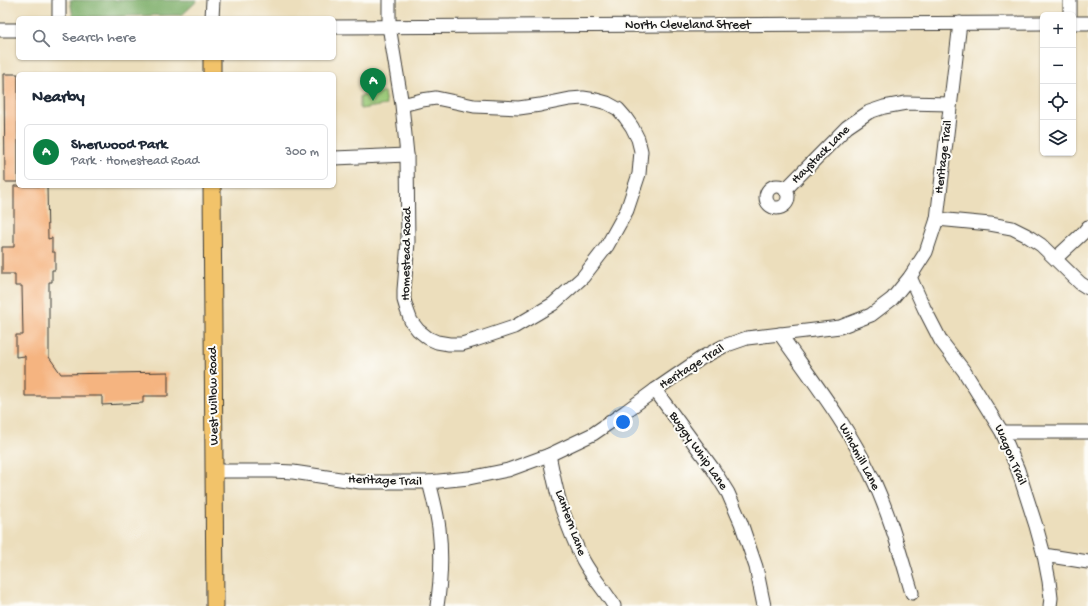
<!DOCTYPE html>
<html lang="en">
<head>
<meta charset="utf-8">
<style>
  body { margin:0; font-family:"Gochi Hand",sans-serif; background:#f2f2f3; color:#1f2937 }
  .controls { position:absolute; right:12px; top:12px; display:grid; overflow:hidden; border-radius:6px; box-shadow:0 1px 3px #0004 }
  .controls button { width:36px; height:36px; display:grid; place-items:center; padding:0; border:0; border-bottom:1px solid #e0e1e3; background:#fff; color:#1f2937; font:20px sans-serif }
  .you { position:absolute; left:623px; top:422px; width:14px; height:14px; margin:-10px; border:3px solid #fff; border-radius:50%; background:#1a73e8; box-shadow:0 0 0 6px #1a73e833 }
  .badge { display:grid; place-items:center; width:26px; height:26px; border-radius:50%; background:#0b8043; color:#fff; font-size:13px; font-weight:700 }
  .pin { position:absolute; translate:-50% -33px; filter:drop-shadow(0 1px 2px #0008) }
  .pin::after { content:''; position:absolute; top:21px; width:14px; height:12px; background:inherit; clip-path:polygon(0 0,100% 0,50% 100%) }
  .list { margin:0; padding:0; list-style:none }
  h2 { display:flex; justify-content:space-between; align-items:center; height:52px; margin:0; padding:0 16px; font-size:17px }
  h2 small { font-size:13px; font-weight:400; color:#747a83 }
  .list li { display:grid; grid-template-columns:26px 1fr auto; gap:12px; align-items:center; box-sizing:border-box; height:56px; margin:0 8px 8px; padding:0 8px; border:1px solid #e0e1e3; border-radius:6px }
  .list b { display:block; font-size:15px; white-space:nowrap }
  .list p { margin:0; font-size:13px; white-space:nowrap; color:#747a83 }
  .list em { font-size:13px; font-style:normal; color:#747a83 }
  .icon { flex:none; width:22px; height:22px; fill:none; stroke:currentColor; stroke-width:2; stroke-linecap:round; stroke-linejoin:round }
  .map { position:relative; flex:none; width:1088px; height:606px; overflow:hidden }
  .search { position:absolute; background:#fff; box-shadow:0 1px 3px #0004; left:16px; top:16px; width:320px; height:44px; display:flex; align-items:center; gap:10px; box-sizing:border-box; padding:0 14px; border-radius:6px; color:#747a83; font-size:15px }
  .panel { position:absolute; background:#fff; box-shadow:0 1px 3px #0004; left:16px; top:72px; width:320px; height:116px; border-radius:6px }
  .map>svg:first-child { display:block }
  .green { fill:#9ac977; stroke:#5b724a }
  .forest { fill:#7bad68; stroke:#4c6442 }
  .building { fill:#f5b480 }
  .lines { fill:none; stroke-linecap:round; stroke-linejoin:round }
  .minor-casing { stroke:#3b3934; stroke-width:15 }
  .major-casing { stroke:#3b3934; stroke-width:19 }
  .minor { stroke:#fff; stroke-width:13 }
  .major { stroke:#f2c36a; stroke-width:17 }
  .labels { text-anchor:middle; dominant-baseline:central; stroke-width:4; stroke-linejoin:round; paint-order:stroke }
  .street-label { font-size:13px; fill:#1c1c1c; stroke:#fdfcf7 }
</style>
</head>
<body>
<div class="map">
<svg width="1088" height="606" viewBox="0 0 1088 606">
  <rect width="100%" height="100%" fill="#fdfcf7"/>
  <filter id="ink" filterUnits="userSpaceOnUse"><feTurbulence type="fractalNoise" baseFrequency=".025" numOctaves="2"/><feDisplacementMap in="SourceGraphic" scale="8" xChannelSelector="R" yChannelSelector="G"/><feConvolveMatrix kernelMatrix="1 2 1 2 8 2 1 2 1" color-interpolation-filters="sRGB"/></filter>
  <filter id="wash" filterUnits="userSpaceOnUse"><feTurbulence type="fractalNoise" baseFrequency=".012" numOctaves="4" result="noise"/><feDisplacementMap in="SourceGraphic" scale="16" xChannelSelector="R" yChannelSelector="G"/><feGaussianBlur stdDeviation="0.9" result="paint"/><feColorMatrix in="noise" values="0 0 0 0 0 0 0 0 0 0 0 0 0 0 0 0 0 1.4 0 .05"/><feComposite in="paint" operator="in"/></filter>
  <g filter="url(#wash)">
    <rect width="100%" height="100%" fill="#ecdebc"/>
    <polygon class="green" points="384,92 386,105 360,109 360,96"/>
    <polygon class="forest" points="70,0 197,0 197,1 182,15 73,17"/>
    <g id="blocks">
      <g class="building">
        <polygon points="4,74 18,74 18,182 5,182"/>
        <polygon points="14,186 47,186 48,239 52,238 52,252 55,252 55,270 52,270 52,282 49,282 49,357 61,374 168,372 168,396 143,396 143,403 102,405 102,396 25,396 25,356 16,357 16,335 23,335 22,286 15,286 15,274 2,274 2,247 14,247"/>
      </g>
    </g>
  </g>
  <g filter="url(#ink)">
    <use href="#blocks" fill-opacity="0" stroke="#3b3934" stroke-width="1"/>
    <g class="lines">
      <g class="minor-casing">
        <g id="minor">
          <polyline points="389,0 389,26 402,105 407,155 408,242 404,290 404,300 407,310 411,321 418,330 428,338 437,342 449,344 462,344 475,340 514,327 553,304 583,277 607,246 627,210 639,174 641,151 638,139 632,127 625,117 618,109 607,103 596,100 583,98 570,99 540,105 519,108 474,106 436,98 422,100 402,105"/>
          <polyline points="1070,15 1070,0"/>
          <polyline points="59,18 59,0"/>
          <polyline points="212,18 213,0"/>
          <polyline points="1073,23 1088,23"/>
          <polyline points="334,27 1043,23"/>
          <polyline points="0,30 18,30"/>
          <polyline points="334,158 407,155"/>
          <circle cx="777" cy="197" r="11"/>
          <polyline points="785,190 847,127 869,112 884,107 906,103 950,104"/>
          <polyline points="937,219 990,224 1012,228 1026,235 1041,245 1080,283 1088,288"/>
          <polyline points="1056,258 1084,232 1088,227"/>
          <polyline points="910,277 924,308 941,341 964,371 1002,432 1018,470 1036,526 1044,555 1049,581 1051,598 1050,606"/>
          <path d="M 780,334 C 812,380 847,424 871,475 C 889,512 900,553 912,593"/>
          <polyline points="655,390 713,469 728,493 741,523 756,567 764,606"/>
          <polyline points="1002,432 1088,432"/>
          <path d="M 549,455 C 553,473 556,492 562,509 C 568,526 575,544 583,560 C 592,577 605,590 614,606"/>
          <polyline points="215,471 272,471 293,472 360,482 429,482 469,478 508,470 549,455 593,434 625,412 655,390 703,357 724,346 747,338 840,327 871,315 892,299 910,277 926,252 937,219 960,23"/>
          <path d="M 429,482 C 433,497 437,513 439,528 C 442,554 441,580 437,606"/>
          <polyline points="1044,555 1088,562"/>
        </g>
      </g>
      <g class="major-casing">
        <g id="major">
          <polyline points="212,74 212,58"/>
          <polyline points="212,186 215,606"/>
        </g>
      </g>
      <use href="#minor" class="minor"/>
      <use href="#major" class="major"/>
    </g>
  </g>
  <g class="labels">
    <g class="street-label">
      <text x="688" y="25">North Cleveland Street</text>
      <text transform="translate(821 155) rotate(-45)">Haystack Lane</text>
      <text transform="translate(944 157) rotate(-83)">Heritage Trail</text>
      <text transform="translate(407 254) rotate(-89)">Homestead Road</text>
      <text transform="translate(692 367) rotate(-32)">Heritage Trail</text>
      <text transform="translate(214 396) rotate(-91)">West Willow Road</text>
      <text transform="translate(698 451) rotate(55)">Buggy Whip Lane</text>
      <text transform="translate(1010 455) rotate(67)">Wagon Trail</text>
      <text transform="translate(859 457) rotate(62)">Windmill Lane</text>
      <text transform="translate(385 481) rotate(2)">Heritage Trail</text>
      <text transform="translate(570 523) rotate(70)">Lantern Lane</text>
    </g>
  </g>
</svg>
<div class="controls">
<button>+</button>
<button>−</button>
<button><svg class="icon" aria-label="locate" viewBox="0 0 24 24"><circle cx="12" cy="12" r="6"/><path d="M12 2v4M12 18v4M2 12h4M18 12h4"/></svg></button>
<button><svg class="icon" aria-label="layers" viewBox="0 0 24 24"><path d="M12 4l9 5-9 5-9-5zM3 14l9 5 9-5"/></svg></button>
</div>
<div class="you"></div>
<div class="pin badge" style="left:373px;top:101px">A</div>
<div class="search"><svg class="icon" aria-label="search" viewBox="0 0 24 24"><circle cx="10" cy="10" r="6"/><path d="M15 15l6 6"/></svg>Search here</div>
<section class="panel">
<h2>Nearby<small></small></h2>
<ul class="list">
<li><span class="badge">A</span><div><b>Sherwood Park</b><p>Park · Homestead Road</p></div><em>300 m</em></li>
</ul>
</section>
</div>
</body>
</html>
